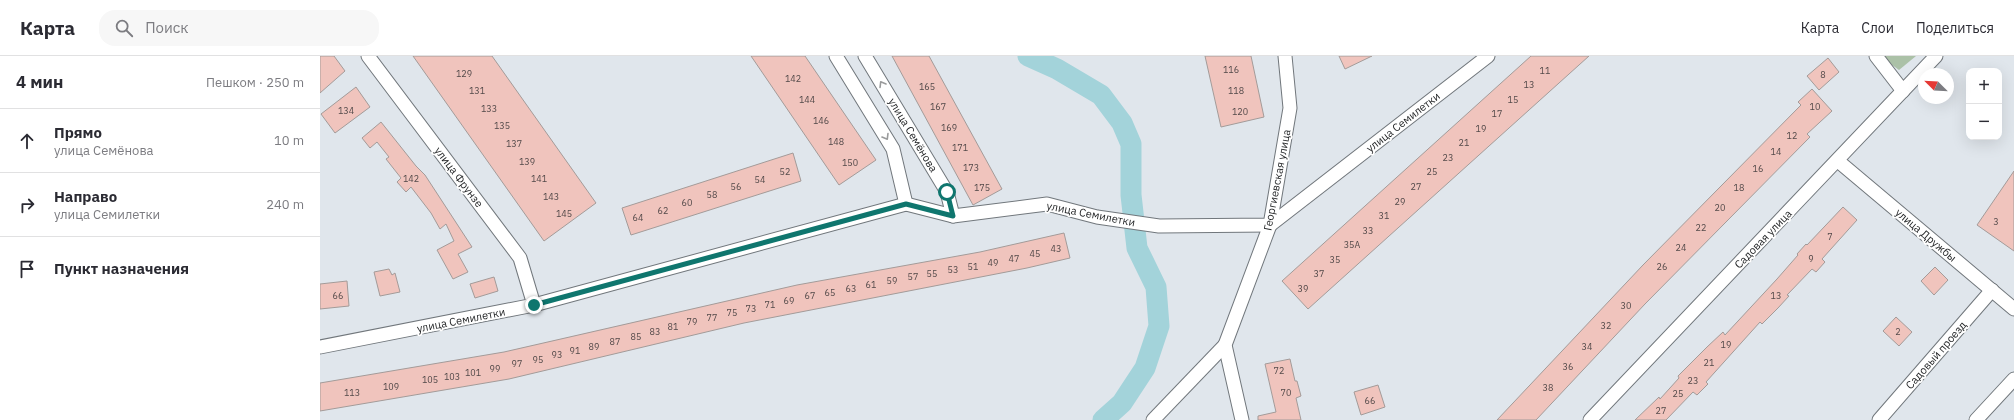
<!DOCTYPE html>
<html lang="ru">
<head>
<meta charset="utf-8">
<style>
  body { margin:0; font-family:"IBM Plex Sans",sans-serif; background:#f7f7f7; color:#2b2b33 }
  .controls { position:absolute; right:12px; top:12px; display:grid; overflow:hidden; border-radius:8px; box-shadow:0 4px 16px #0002 }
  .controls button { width:36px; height:36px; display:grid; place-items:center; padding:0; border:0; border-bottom:1px solid #e1e1e2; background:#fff; color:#2b2b33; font:20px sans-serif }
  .compass { position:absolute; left:1598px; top:12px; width:36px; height:36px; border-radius:50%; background:#fff; box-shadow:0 4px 16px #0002; rotate:294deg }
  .stop { position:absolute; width:12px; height:12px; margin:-9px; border:3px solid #0f766e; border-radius:50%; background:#fff }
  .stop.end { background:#0f766e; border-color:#fff; box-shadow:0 1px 4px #0008 }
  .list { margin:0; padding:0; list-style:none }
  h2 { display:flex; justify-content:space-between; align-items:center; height:52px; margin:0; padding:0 16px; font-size:17px }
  h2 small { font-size:13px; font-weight:400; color:#7c7c81 }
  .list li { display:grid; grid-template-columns:26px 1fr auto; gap:12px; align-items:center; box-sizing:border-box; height:64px; padding:0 16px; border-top:1px solid #e1e1e2 }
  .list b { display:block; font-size:15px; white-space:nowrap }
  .list p { margin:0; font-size:13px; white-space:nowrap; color:#7c7c81 }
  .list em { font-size:13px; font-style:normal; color:#7c7c81 }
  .icon { flex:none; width:22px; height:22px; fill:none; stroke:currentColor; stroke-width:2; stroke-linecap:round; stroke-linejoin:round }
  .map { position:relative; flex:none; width:1694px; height:364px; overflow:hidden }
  header { display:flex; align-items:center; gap:24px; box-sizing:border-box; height:56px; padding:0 20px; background:#fff; border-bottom:1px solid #e1e1e2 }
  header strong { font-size:19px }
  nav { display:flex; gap:22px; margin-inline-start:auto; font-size:14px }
  .search { width:280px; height:36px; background:#f7f7f7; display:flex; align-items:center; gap:10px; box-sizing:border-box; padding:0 14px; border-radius:16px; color:#7c7c81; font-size:15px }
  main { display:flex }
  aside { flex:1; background:#fff }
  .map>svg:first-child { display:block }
  .green { fill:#abc1a7 }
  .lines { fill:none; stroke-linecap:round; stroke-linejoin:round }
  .river { stroke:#a3d3da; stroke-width:21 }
  .building { fill:#f0c4bd; stroke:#a39b99 }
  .street-casing { stroke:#71777c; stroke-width:15 }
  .street { stroke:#fff; stroke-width:13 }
  .oneway { stroke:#9a9b9c }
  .route { stroke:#0f766e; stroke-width:5 }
  .labels { text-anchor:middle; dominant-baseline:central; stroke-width:3.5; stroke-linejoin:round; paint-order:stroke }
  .number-label { font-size:9px; fill:#524949 }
  .street-label { font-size:11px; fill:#1e2022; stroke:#fff }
</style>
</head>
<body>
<header>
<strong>Карта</strong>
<div class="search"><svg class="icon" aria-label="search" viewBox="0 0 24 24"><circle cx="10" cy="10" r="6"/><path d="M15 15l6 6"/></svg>Поиск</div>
<nav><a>Карта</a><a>Слои</a><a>Поделиться</a></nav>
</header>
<main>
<aside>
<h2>4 мин<small>Пешком · 250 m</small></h2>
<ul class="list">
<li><svg class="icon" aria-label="ahead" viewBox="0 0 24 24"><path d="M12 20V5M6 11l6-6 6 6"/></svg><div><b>Прямо</b><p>улица Семёнова</p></div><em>10 m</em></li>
<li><svg class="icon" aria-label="right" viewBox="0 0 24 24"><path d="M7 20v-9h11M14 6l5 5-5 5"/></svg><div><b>Направо</b><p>улица Семилетки</p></div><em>240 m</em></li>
<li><svg class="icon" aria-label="arrive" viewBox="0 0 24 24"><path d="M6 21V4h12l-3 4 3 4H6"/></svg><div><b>Пункт назначения</b></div></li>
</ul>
</aside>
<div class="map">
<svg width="1694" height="364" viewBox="0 0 1694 364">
  <rect width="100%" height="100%" fill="#e0e6ec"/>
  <polygon class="green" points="1560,0 1596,0 1579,14"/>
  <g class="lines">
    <polyline class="river" points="708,0 737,13 781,39 802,67 811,88 811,139 817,192 836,231 839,270 825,312 802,347 783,364"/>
  </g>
  <g class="building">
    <polygon points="0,0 14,0 25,15 0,37"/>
    <polygon points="93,0 172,0 276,147 224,185"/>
    <polygon points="431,0 485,0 556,104 519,129"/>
    <polygon points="572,0 609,0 682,133 653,149"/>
    <polygon points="885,0 931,0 944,61 901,71"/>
    <polygon points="1019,0 1052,0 1025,13"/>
    <polygon points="1211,0 1269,0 988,253 962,225"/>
    <polygon points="1508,2 1519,16 1499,34 1487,20"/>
    <polygon points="36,31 50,51 15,77 1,58"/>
    <polygon points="1492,33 1512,55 1487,78 1490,81 1325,248 1216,364 1177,364 1323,209 1481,49 1478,46"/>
    <polygon points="61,66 96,110 105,119 152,191 138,198 148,216 133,223 117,194 134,185 126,168 120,173 111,157 91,131 86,136 77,126 81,122 66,103 69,101 57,86 50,92 42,82"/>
    <polygon points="473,97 481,125 311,179 302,152"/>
    <polygon points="1694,115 1694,195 1657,169"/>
    <polygon points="1523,151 1537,164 1502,203 1505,206 1496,216 1492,213 1467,239 1469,240 1458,252 1442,268 1440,266 1386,326 1388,328 1377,339 1373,336 1346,364 1315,364 1339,341 1340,343 1359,322 1358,320 1387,291 1403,276 1405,279 1457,223 1478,199 1477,198 1486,188 1487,189"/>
    <polygon points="744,177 750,202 707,212 424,267 189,323 0,355 0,327 184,296 477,229 660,196"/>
    <polygon points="1615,211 1628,224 1614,239 1601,225"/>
    <polygon points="69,213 72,219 75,217 80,236 60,240 54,216"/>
    <polygon points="174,221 178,235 155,242 150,228"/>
    <polygon points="27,225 29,250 0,253 0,228"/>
    <polygon points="1576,261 1592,276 1579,290 1563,275"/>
    <polygon points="970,303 975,325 977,325 981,340 976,342 981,364 938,364 938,360 956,356 945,308"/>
    <polygon points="1058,329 1065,351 1041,359 1034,336"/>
  </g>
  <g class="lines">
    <g class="street-casing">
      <g id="street">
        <polyline points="48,0 200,202 214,249"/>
        <polyline points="516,0 573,93 586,148"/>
        <polyline points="545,0 627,136 633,160"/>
        <polyline points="1556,0 1583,35"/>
        <polyline points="1518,105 1694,253"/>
        <polyline points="0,291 214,249 586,148 633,160 727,148 777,161 839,170 950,169 1168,0"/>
        <polyline points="833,364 905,289"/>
        <polyline points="922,364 905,289 950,169 970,52 965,0"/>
        <polyline points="1270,364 1616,0"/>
        <polyline points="1559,364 1672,234"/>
        <polyline points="1656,364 1694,323"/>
      </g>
    </g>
    <use href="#street" class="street"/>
  </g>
  <defs><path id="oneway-chevron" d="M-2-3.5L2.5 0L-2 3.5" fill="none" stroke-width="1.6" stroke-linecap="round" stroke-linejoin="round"/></defs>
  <g class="oneway">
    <use href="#oneway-chevron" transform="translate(562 28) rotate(-121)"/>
    <use href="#oneway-chevron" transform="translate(566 81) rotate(59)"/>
  </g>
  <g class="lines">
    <polyline class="route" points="214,249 586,148 633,160 627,136"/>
  </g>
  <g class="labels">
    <g class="number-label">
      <text x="911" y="13">116</text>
      <text x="1225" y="14">11</text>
      <text x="144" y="17">129</text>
      <text x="1503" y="18">8</text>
      <text x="473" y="22">142</text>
      <text x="1209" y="28">13</text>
      <text x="607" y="30">165</text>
      <text x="157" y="34">131</text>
      <text x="916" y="34">118</text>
      <text x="487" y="43">144</text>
      <text x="1193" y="43">15</text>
      <text x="618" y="50">167</text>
      <text x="1495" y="50">10</text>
      <text x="169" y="52">133</text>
      <text x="26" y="54">134</text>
      <text x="920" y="55">120</text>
      <text x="1177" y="57">17</text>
      <text x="501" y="64">146</text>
      <text x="182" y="69">135</text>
      <text x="629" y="71">169</text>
      <text x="1161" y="72">19</text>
      <text x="1472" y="79">12</text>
      <text x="516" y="85">148</text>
      <text x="1144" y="86">21</text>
      <text x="194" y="87">137</text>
      <text x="640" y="91">171</text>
      <text x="1456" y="95">14</text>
      <text x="1128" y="101">23</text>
      <text x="207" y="105">139</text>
      <text x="530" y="106">150</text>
      <text x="651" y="111">173</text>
      <text x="1438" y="112">16</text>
      <text x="465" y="115">52</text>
      <text x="1112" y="115">25</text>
      <text x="91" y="122">142</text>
      <text x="219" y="122">141</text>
      <text x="440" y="123">54</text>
      <text x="416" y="130">56</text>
      <text x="1096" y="130">27</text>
      <text x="662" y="131">175</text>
      <text x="1419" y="131">18</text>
      <text x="392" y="138">58</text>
      <text x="231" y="140">143</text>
      <text x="1080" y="145">29</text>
      <text x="367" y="146">60</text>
      <text x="1400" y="151">20</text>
      <text x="343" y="154">62</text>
      <text x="244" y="157">145</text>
      <text x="1064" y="159">31</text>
      <text x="318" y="161">64</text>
      <text x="1676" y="165">3</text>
      <text x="1381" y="171">22</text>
      <text x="1048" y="174">33</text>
      <text x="1510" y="180">7</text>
      <text x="1032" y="188">35А</text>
      <text x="1361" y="191">24</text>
      <text x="736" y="192">43</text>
      <text x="715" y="197">45</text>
      <text x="694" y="202">47</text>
      <text x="1491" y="202">9</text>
      <text x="1015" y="203">35</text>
      <text x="673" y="206">49</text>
      <text x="653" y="210">51</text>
      <text x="1342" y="210">26</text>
      <text x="633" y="213">53</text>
      <text x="612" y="217">55</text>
      <text x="999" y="217">37</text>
      <text x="593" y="220">57</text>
      <text x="572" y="224">59</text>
      <text x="551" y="228">61</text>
      <text x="531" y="232">63</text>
      <text x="983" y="232">39</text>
      <text x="510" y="236">65</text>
      <text x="18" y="239">66</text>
      <text x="490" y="239">67</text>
      <text x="1456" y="239">13</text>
      <text x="469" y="244">69</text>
      <text x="450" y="248">71</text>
      <text x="1306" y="249">30</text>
      <text x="431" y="252">73</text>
      <text x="412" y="256">75</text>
      <text x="392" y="261">77</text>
      <text x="372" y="265">79</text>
      <text x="1286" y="269">32</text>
      <text x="353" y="270">81</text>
      <text x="335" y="275">83</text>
      <text x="1578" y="275">2</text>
      <text x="316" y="280">85</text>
      <text x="295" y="285">87</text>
      <text x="1406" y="288">19</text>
      <text x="274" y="290">89</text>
      <text x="1267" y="290">34</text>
      <text x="255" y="294">91</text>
      <text x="237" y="298">93</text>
      <text x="218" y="303">95</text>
      <text x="1389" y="306">21</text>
      <text x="197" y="307">97</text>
      <text x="1248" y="310">36</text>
      <text x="175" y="312">99</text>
      <text x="959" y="314">72</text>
      <text x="153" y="316">101</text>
      <text x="132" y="320">103</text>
      <text x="110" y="323">105</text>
      <text x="1373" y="324">23</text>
      <text x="71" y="330">109</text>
      <text x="1228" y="331">38</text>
      <text x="32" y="336">113</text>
      <text x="966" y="336">70</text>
      <text x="1358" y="337">25</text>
      <text x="1050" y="344">66</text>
      <text x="1341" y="354">27</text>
    </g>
    <g class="street-label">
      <text transform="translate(1083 66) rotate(-38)">улица Семилетки</text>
      <text transform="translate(593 79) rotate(59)">улица Семёнова</text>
      <text transform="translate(139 121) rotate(53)">улица Фрунзе</text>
      <text transform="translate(957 124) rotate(-79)">Георгиевская улица</text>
      <text transform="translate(771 158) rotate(11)">улица Семилетки</text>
      <text transform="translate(1606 179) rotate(40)">улица Дружбы</text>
      <text transform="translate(1443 183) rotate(-46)">Садовая улица</text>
      <text transform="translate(141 264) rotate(-11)">улица Семилетки</text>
      <text transform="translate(1616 299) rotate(-49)">Садовый проезд</text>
    </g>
  </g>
</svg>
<div class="controls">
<button>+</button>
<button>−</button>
</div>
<svg class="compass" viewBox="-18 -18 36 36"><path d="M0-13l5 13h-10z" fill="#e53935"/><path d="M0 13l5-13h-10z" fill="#7c7c81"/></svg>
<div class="stop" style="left:627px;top:136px"></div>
<div class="stop end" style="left:214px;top:249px"></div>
</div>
</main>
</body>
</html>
